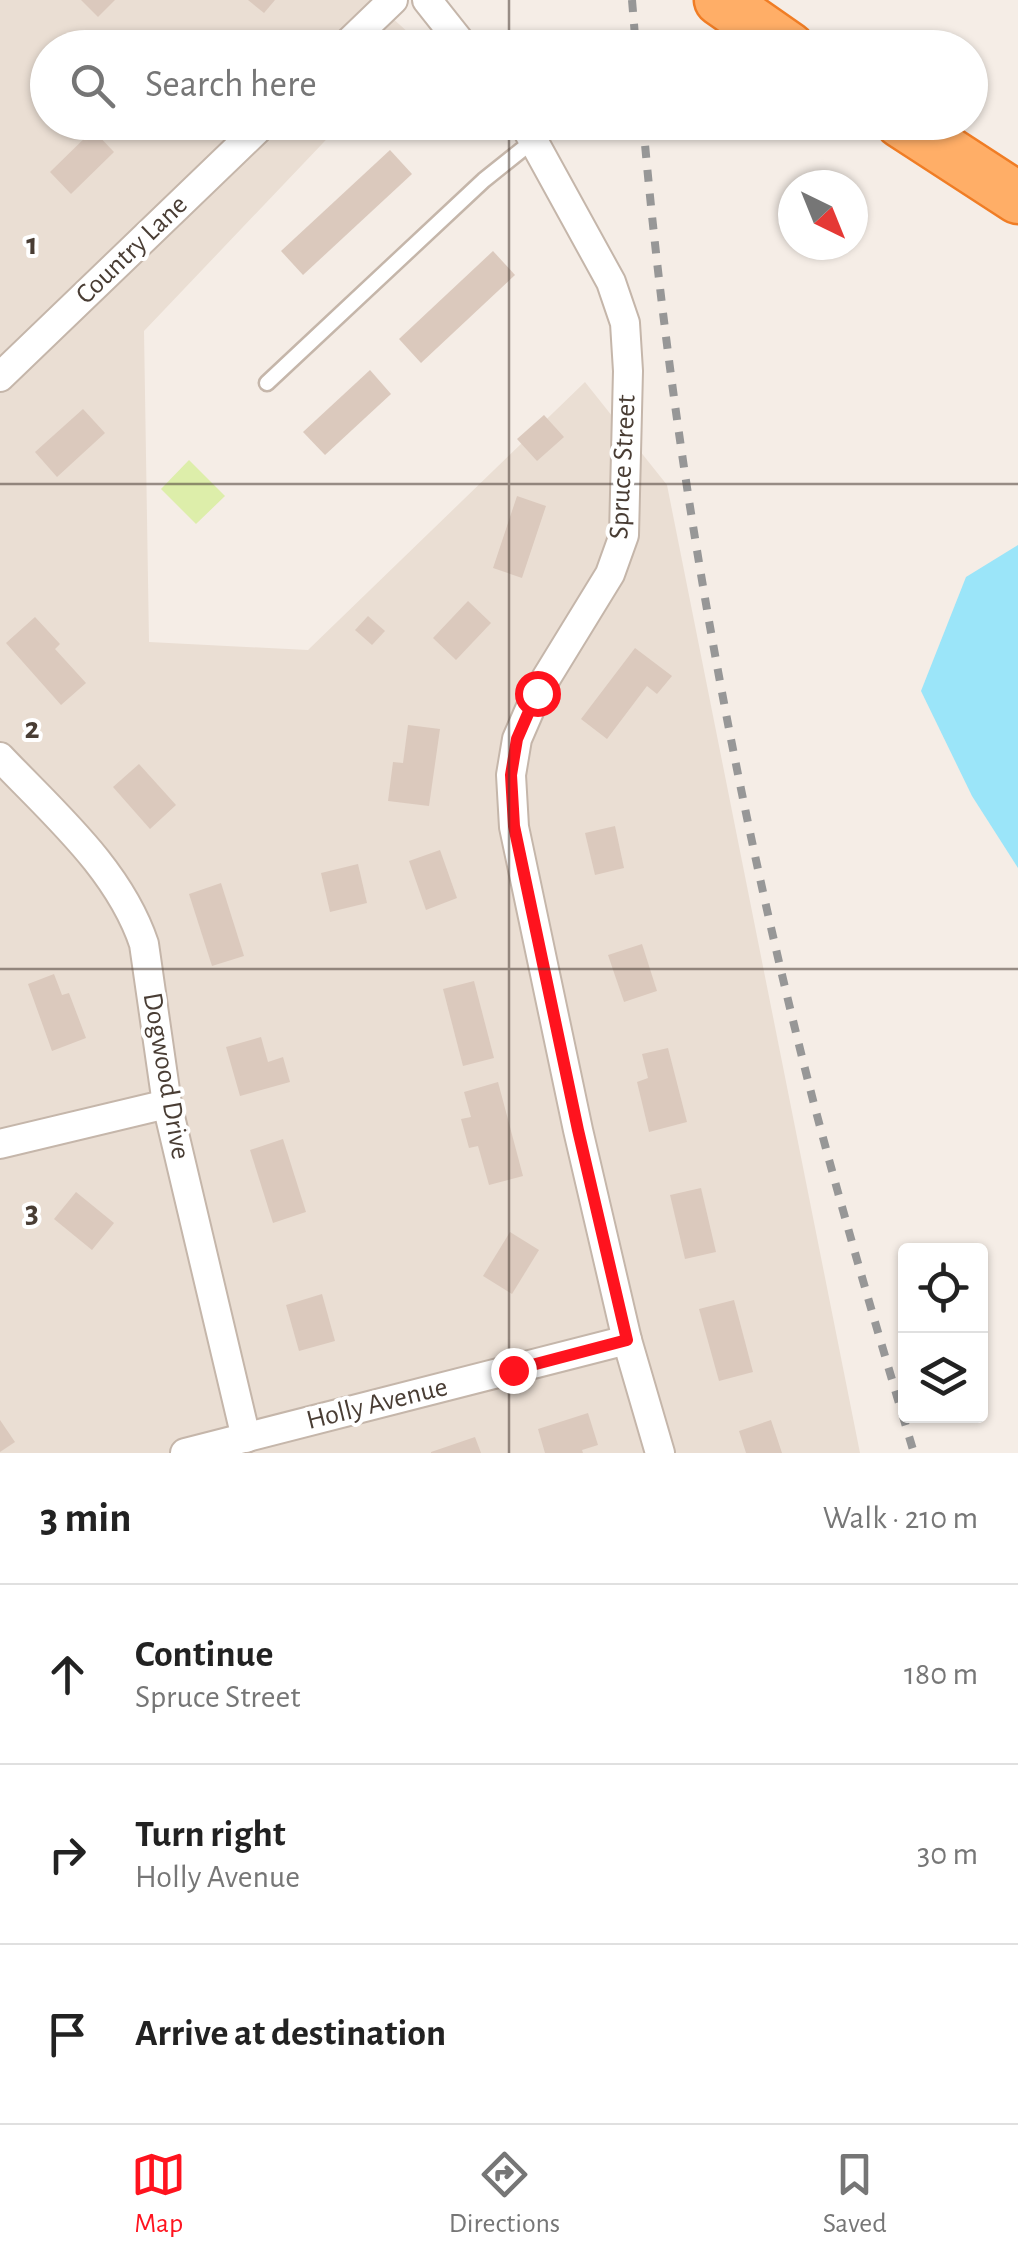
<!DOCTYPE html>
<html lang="en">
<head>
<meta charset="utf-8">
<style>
  body { margin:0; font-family:"Alegreya Sans",sans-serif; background:#f2f2f2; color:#222 }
  .controls { position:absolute; right:30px; bottom:30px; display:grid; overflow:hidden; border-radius:10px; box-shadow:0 2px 8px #0004 }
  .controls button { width:90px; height:90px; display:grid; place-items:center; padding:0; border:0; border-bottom:2px solid #e0e0e0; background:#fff; color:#222; font:50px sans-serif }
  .compass { position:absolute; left:778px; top:170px; width:90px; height:90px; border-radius:50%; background:#fff; box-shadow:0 2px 8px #0004; rotate:137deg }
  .stop { position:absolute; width:30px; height:30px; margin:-22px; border:8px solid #ff131e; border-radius:50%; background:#fff }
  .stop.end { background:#ff131e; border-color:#fff; box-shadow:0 2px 10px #0008 }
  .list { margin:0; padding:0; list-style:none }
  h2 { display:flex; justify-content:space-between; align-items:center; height:130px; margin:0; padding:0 40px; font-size:42px }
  h2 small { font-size:32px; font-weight:400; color:#767676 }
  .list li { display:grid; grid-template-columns:65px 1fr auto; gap:30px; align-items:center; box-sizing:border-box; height:180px; padding:0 40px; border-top:2px solid #e0e0e0 }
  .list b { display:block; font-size:38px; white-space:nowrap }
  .list p { margin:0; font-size:32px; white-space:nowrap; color:#767676 }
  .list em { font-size:32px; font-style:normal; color:#767676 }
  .icon { flex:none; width:55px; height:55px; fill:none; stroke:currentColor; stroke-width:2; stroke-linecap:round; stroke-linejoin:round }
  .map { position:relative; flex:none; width:1018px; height:1453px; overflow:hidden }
  .search { position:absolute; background:#fff; box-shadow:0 2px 8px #0004; left:30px; right:30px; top:30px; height:110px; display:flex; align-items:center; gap:25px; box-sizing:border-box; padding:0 35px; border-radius:55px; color:#767676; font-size:38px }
  .sheet { height:670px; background:#fff }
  nav { display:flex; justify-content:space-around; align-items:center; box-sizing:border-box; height:140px; border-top:2px solid #e0e0e0; background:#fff; font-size:28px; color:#767676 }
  nav a { display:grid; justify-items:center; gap:5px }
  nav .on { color:#ff131e }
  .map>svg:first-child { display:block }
  .residential { fill:#eaded3 }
  .green { fill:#dea }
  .water { fill:#9be5f9 }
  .building { fill:#dbc9bd }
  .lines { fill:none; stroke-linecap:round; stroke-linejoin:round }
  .lane-casing { stroke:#c5b6aa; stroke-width:19 }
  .street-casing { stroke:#c5b6aa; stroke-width:32 }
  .highway-casing { stroke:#f07d25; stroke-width:55 }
  .lane { stroke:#fff; stroke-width:14 }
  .street { stroke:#fff; stroke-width:28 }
  .highway { stroke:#ffae67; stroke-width:50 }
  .rail { stroke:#979797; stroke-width:8; stroke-dasharray:12 12; stroke-linecap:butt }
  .route { stroke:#ff131e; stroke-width:12 }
  .grid { fill:none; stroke:#493d34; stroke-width:2.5; stroke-opacity:0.55 }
  .labels { text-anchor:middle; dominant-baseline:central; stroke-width:8; stroke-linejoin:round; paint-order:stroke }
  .street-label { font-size:28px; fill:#493d34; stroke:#fff }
  .grid-label { font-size:32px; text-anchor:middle; font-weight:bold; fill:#493d34; stroke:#fff; stroke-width:8; stroke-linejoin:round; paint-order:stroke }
</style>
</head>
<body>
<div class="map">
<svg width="1018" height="1453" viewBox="0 0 1018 1453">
  <rect width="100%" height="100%" fill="#f5ede6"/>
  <polygon class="residential" points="0,0 372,0 419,42 413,47 48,48 48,122 342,123 144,331 149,642 308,650 585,382 667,485 860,1453 0,1453"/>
  <polygon class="green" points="189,460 225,496 196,524 161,489"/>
  <polygon class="water" points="1018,545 1018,868 972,796 921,691 966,577"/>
  <g class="building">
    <polygon points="81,0 115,0 98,17"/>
    <polygon points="248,0 275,0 264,13"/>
    <polygon points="93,130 114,152 71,194 50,172"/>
    <polygon points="390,150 412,174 303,275 281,251"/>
    <polygon points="493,251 515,275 421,363 399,339"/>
    <polygon points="370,370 391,394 325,455 303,432"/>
    <polygon points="83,409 105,433 57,477 35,452"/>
    <polygon points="544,415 564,437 537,461 517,439"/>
    <polygon points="517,496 546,506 522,578 493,568"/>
    <polygon points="468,601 491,623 456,660 433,638"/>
    <polygon points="368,616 385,631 372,645 355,630"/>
    <polygon points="35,617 60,644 55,649 86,683 61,705 6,643"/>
    <polygon points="635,648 672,676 657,694 647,686 607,739 581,719"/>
    <polygon points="408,725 440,729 429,806 388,801 393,762 403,763"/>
    <polygon points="139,764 176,805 150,829 113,787"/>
    <polygon points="615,826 624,868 595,875 585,833"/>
    <polygon points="440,850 457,898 426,910 409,861"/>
    <polygon points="358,864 367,903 330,912 321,873"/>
    <polygon points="221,883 244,956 212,966 189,894"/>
    <polygon points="642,944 657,991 624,1002 608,955"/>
    <polygon points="54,974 62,995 69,993 86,1038 52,1051 28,984"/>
    <polygon points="474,981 494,1058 463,1066 443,989"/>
    <polygon points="261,1037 268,1062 283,1057 290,1082 240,1096 226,1047"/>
    <polygon points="668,1048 687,1122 649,1132 637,1082 648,1078 642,1054"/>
    <polygon points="498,1082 523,1176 489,1185 478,1146 469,1148 461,1119 471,1117 464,1092"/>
    <polygon points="283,1139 306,1212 273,1223 250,1150"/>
    <polygon points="701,1188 716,1252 685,1259 670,1195"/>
    <polygon points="76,1192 114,1223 92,1250 54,1219"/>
    <polygon points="510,1232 539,1250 512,1294 483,1276"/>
    <polygon points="322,1294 335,1341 299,1351 286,1305"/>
    <polygon points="734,1300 753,1372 719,1381 699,1309"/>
    <polygon points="588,1413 598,1445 582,1450 583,1453 545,1453 538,1429"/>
    <polygon points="0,1420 15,1442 0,1452"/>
    <polygon points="771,1420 782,1453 746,1453 739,1431"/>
    <polygon points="475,1437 481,1453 431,1453 431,1452"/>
  </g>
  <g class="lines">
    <g class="lane-casing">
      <polyline id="lane" points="267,383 484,180 534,140"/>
    </g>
    <g class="street-casing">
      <g id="street">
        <polyline points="427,0 465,48"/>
        <polyline points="343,48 393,0"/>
        <polyline points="523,122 611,282 625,323 628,371 624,535 610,574 537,693 517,739 511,775 514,827 578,1130 627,1340 660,1453"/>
        <polyline points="0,377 265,122"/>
        <path d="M 0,757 C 53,813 119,869 144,944 L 167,1104 L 246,1438"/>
        <polyline points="0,1144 167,1104"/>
        <polyline points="185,1453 627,1340"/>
      </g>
    </g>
    <g class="highway-casing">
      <g id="highway">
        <polyline points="720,0 789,48"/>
        <polyline points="901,122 1018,198"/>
      </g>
    </g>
    <use href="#lane" class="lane"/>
    <use href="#street" class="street"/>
    <use href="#highway" class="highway"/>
    <g class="rail">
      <polyline points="632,0 636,48"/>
      <path d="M 643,122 C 672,453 731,783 814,1104 C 845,1221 879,1337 914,1453"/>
    </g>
  </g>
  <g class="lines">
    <polyline class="route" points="513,1370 627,1340 578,1130 514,826 511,775 517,739 537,693"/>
  </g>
  <path class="grid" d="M 509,0 L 509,48M 509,122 L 509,1453M 0,484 L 1018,484M 0,969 L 1018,969"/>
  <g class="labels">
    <g class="street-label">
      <text transform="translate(132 250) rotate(-44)">Country Lane</text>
      <text transform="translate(623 467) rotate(-87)">Spruce Street</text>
      <text transform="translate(166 1076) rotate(80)">Dogwood Drive</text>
      <text transform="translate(377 1404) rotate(-14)">Holly Avenue</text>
    </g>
  </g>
  <g class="grid-label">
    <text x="32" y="254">1</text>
    <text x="32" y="738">2</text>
    <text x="32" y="1222">3</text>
  </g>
</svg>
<div class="controls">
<button><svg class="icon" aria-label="locate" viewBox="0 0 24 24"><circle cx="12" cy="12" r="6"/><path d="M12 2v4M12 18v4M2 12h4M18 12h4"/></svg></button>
<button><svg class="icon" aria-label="layers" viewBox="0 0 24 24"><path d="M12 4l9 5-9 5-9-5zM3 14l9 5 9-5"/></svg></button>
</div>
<svg class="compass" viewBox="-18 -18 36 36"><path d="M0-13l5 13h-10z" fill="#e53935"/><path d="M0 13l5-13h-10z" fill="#767676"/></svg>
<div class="stop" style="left:537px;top:693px"></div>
<div class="stop end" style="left:513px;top:1370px"></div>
<div class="search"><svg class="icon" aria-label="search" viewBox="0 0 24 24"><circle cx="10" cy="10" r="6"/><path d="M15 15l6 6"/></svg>Search here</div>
</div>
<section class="sheet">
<h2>3 min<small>Walk · 210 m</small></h2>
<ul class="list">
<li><svg class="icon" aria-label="ahead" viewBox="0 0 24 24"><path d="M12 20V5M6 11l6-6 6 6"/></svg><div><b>Continue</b><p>Spruce Street</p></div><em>180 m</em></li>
<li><svg class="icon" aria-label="right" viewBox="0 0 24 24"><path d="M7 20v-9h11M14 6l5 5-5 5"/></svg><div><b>Turn right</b><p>Holly Avenue</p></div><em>30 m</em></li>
<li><svg class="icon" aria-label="arrive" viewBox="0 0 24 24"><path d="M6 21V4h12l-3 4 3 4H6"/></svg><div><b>Arrive at destination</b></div></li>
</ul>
</section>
<nav>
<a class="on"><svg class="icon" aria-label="map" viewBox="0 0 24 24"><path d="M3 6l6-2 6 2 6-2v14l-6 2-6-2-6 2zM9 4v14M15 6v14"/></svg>Map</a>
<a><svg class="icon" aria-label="directions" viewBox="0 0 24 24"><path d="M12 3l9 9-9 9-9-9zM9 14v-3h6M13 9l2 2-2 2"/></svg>Directions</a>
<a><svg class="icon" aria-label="saved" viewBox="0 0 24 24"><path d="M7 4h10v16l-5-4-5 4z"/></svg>Saved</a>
</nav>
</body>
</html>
